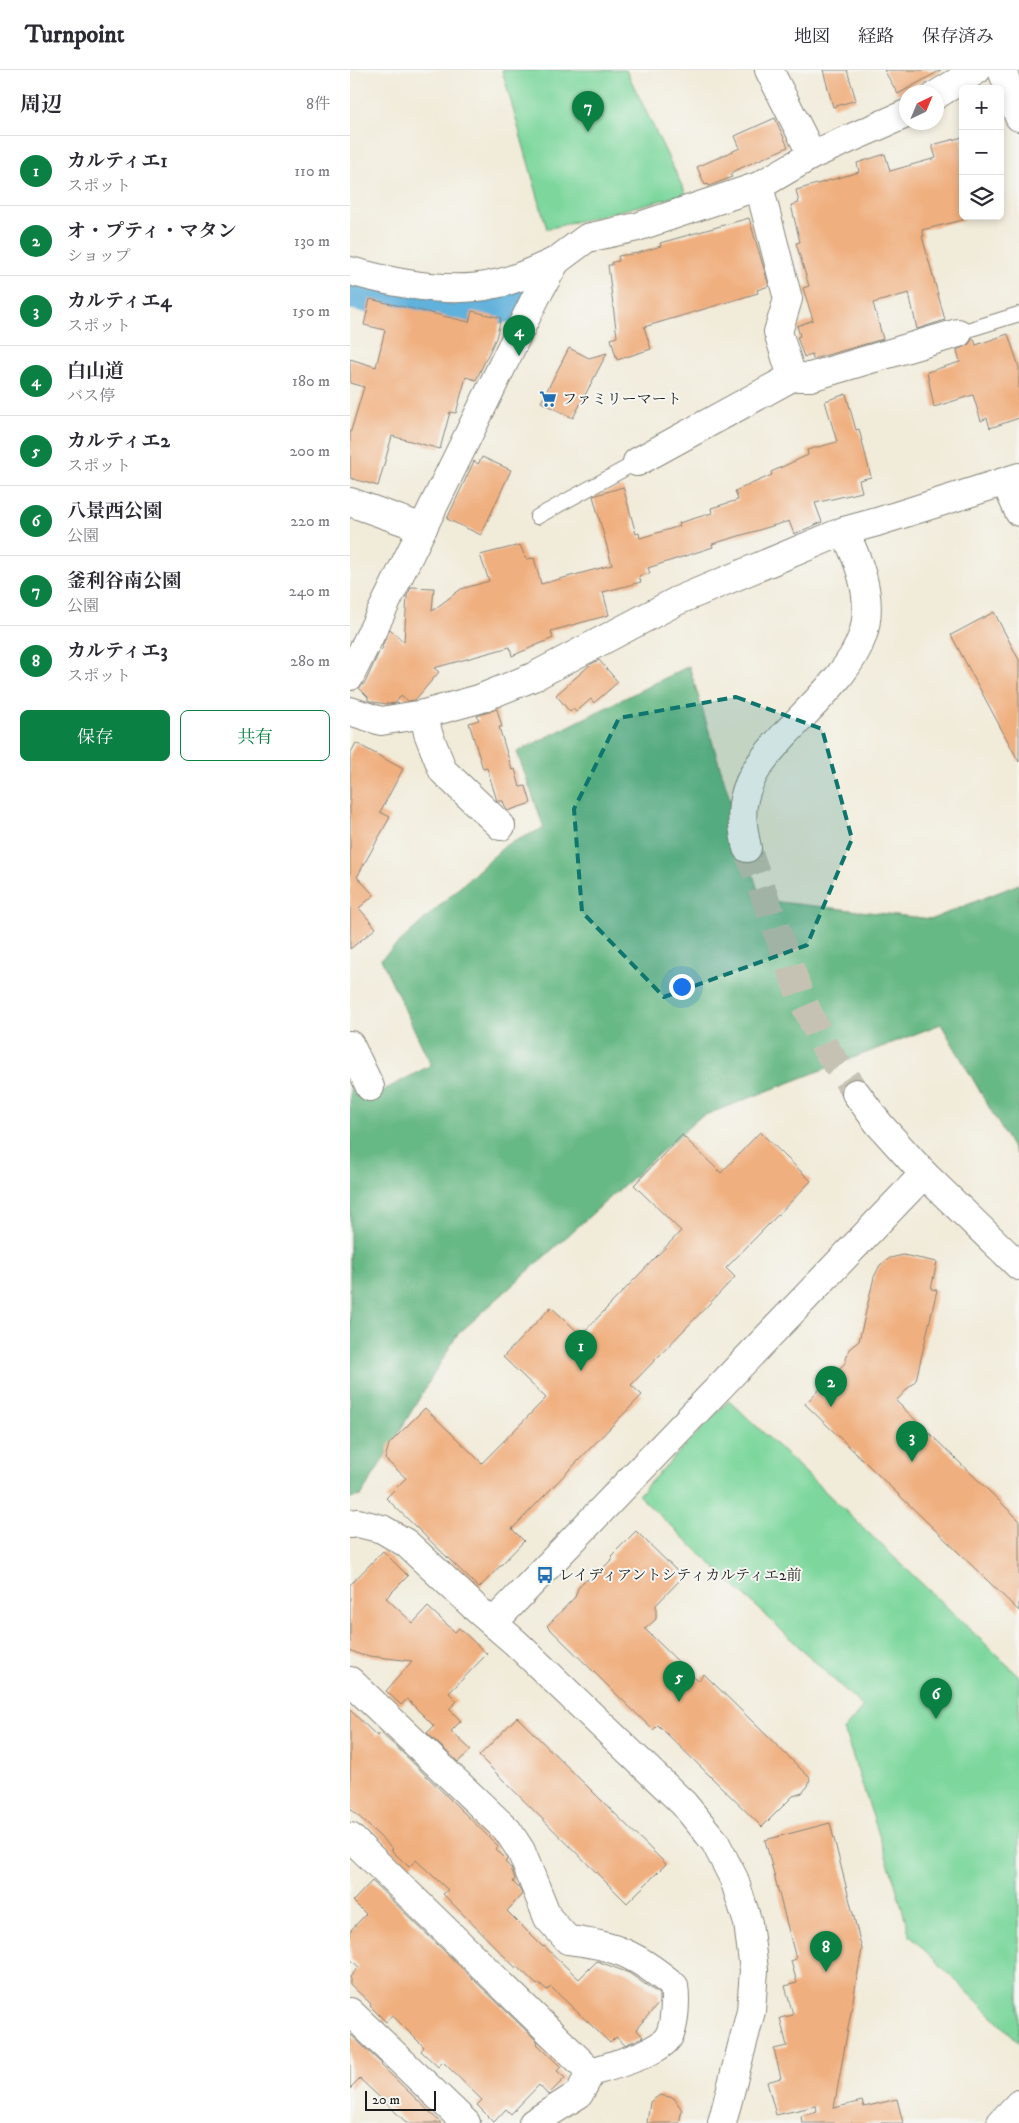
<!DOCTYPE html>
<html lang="ja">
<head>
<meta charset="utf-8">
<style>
  body { margin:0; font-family:"IM FELL DW Pica","Noto Serif JP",serif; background:#f7f7f7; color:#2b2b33 }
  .controls { position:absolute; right:15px; top:15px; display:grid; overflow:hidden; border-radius:8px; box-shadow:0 2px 8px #0003 }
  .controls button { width:45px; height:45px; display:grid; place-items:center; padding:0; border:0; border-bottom:1px solid #e1e1e2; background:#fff; color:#2b2b33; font:25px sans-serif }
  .compass { position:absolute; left:549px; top:15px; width:45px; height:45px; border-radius:50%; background:#fff; box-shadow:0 2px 8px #0003; rotate:44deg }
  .scale { position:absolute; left:15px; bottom:12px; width:71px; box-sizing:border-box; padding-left:5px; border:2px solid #1c1c1c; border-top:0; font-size:14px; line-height:18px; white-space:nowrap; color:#1c1c1c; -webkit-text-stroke:4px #f6f6f2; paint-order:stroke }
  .you { position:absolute; left:331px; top:916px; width:18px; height:18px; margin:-12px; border:4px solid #fff; border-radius:50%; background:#1a73e8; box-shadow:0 0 0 8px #1a73e833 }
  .badge { display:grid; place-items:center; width:32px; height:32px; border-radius:50%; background:#0b8043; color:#fff; font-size:16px; font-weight:700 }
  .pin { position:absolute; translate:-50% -41px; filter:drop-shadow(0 1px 2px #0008) }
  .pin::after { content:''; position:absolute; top:26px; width:18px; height:15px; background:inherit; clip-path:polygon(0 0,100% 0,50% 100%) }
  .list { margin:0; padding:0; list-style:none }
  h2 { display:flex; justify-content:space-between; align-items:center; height:65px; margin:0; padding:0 20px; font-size:21px }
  h2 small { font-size:16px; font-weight:400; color:#7c7c81 }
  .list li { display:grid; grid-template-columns:32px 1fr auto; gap:15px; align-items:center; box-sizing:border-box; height:70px; padding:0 20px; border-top:1px solid #e1e1e2 }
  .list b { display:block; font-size:19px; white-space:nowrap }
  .list p { margin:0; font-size:16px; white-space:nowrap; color:#7c7c81 }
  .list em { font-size:16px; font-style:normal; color:#7c7c81 }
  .actions { display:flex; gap:10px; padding:15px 20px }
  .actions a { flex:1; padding:11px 0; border:1px solid #0b8043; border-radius:8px; text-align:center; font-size:18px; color:#0b8043 }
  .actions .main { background:#0b8043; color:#fff }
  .icon { flex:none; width:28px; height:28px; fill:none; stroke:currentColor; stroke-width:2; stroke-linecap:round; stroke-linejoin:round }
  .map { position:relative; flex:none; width:669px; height:2053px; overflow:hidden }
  header { display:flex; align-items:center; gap:30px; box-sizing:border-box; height:70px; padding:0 25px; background:#fff; border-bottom:1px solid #e1e1e2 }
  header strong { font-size:24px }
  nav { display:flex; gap:28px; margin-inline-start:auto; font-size:18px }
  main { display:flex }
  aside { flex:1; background:#fff }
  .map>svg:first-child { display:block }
  .green { fill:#7dd79d; stroke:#4c7a5c }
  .forest { fill:#66b884; stroke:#416a50 }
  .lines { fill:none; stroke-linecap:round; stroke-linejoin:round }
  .river { stroke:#61b1dc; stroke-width:42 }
  .building { fill:#f0af7e }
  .tertiary-tunnel { stroke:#c6c2b3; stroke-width:28; stroke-dasharray:28 14; stroke-linecap:butt }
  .service-casing { stroke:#86847a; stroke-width:16 }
  .minor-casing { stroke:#86847a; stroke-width:30 }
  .tertiary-casing { stroke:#86847a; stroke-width:30 }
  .service { stroke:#fff; stroke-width:14 }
  .minor { stroke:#fff; stroke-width:28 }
  .tertiary { stroke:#fff; stroke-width:28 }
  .marked { fill:#0f766e; fill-opacity:0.2; stroke:#0f766e; stroke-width:4; stroke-dasharray:10 6; stroke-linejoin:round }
  .labels { text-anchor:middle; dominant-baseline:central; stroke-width:4; stroke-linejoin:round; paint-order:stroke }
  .poi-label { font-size:15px; fill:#1c1c1c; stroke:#f6f6f2; text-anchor:start }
</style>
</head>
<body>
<header>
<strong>Turnpoint</strong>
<nav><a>地図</a><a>経路</a><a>保存済み</a></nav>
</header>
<main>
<aside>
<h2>周辺<small>8件</small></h2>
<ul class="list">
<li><span class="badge">1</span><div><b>カルティエ1</b><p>スポット</p></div><em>110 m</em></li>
<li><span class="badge">2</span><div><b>オ・プティ・マタン</b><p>ショップ</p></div><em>130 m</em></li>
<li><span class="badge">3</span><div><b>カルティエ4</b><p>スポット</p></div><em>150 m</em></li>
<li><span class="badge">4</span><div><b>白山道</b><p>バス停</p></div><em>180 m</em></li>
<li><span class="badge">5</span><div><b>カルティエ2</b><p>スポット</p></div><em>200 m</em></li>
<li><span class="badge">6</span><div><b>八景西公園</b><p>公園</p></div><em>220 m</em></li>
<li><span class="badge">7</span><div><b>釜利谷南公園</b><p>公園</p></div><em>240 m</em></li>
<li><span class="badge">8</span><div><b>カルティエ3</b><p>スポット</p></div><em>280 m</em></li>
</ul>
<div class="actions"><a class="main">保存</a><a>共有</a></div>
</aside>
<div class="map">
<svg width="669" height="2053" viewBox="0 0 669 2053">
  <rect width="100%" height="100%" fill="#f6f6f2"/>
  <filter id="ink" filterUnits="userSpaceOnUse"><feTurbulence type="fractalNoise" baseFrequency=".02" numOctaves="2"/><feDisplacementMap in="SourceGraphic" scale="10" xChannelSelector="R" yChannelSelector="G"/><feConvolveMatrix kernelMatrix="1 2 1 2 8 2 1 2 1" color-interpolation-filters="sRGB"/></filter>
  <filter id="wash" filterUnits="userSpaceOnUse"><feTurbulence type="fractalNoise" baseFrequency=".0096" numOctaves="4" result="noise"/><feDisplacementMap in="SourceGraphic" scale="20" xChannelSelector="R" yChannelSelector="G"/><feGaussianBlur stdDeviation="1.12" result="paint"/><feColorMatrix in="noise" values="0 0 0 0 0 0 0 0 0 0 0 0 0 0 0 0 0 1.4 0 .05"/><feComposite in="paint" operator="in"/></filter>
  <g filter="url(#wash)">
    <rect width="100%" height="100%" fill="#f1ebd9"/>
    <g class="green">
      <polygon points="152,0 276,0 336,124 197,159"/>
      <polygon points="379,1330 669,1606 669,1972 560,1866 544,1810 494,1660 513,1637 288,1425"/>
    </g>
    <polygon class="forest" points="339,596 411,830 582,849 669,814 669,1089 591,954 350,1047 107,1265 11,1426 0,1428 0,981 19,1028 81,995 31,889 156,775 194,758 167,682"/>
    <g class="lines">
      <path class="river" d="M 0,218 C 52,229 104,244 157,231"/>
    </g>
    <g id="blocks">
      <g class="building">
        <polygon points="473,0 497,0 506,30 483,37"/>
        <polygon points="534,0 591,0 548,24"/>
        <polygon points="425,48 438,77 384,101 380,104 382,107 359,116 358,114 355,115 347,97 390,78 385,66"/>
        <polygon points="613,67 613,150 572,160 574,166 572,166 595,250 567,259 559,223 523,233 533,269 463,289 462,284 454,287 447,267 450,266 447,256 463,250 453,218 459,216 446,173 450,172 441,135 449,133 446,120 509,102 507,93 535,84 540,101 586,88 582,75"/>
        <polygon points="399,148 419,216 407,220 408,223 294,257 301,279 267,290 261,269 267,267 258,195 262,195 262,192 269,191 268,186 288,183 311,176 310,173"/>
        <polygon points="20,229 119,252 122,241 151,248 146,268 126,310 116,307 106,343 100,342 90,379 42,366 28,416 0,408 0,364 14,317 0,313 0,289 26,297 35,260 14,255"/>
        <polygon points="658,264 669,297 669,348 640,358 637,348 631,351 623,325 584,337 577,302 610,292 607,280 619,274 622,269 624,269 626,275"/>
        <polygon points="219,278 239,288 257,283 223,348 191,332"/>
        <polygon points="496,324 506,360 509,359 521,407 509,410 512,422 465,433 472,452 444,464 439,451 362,474 363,477 298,498 300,503 289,506 291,512 253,522 259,545 201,561 203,568 162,586 160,577 84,598 89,602 65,630 58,631 51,625 46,633 37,634 23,632 18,630 18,627 9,618 15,613 29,582 33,578 32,576 40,559 54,572 57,526 61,517 84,518 82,541 111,519 139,511 130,485 170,475 176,489 184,488 191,514 262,495 243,426 273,417 286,464 289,463 290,468 330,456 329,453 362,443 361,438 388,430 385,421 422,405 421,402 458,385 457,380 487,372 475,331"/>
        <polygon points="132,387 161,400 131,465 97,449 124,391 128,394"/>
        <polygon points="644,542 669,590 669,692 601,565"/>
        <polygon points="249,590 268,612 244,633 241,629 226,642 223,639 220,642 206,625 241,594"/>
        <polygon points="147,639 152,657 149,657 162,700 165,699 170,717 176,716 181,733 157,741 153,731 147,731 137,698 133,699 119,653 129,650 127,646"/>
        <polygon points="6,673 53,699 30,742 40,747 7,807 24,825 9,838 26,858 0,879 0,684"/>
        <polygon points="410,1062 461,1111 376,1198 385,1207 281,1315 292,1325 162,1459 174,1471 129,1518 36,1428 56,1408 35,1389 39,1374 75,1338 132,1393 196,1328 153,1287 201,1237 231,1265 331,1161 284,1115 332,1065 371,1103"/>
        <polygon points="553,1185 587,1192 581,1219 587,1220 566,1310 546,1331 669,1450 669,1541 455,1334 495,1293 499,1279 509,1271 524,1207 530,1195 540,1188"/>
        <polygon points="286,1461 333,1507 306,1535 306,1549 295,1559 348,1611 354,1604 460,1708 458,1716 452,1723 443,1726 412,1757 308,1655 303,1660 197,1556 225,1527 228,1518 234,1511 243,1508 263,1488 261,1486"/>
        <polygon points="33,1481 58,1506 36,1528 63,1553 78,1537 105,1562 109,1558 137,1584 99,1623 107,1631 99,1639 111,1651 101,1661 121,1680 108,1692 77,1663 84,1656 57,1629 51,1635 36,1621 62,1591 11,1585 0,1580 0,1515"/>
        <polygon points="0,1640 27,1666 31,1663 55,1685 148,1776 146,1779 157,1790 155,1792 161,1798 165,1809 163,1812 169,1818 172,1824 157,1841 193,1877 194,1876 229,1909 247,1891 279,1903 309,1924 309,1933 286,1959 293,1967 275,1975 266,1967 260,1973 201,1917 197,1920 189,1913 187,1915 167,1896 166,1898 93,1824 98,1820 66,1790 59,1797 41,1780 43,1779 0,1738"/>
        <polygon points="167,1647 316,1794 277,1833 129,1686"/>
        <polygon points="480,1753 512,1879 484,2038 512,2031 514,2037 547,2029 553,2053 452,2053 451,2046 467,2042 466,2036 426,2045 417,2012 431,2008 424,1979 437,1976 430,1948 443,1945 435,1916 447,1913 441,1891 446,1889 415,1770"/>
        <polygon points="22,1811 188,1972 187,1974 211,1997 207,2001 215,2008 198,2025 189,2015 161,2044 156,2039 144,2052 127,2035 132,2030 93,1992 88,1997 71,1981 74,1977 42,1945 36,1952 20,1936 21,1934 0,1914 0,1907 9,1897 0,1889 0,1861 16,1844 3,1831"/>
        <polygon points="0,1964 32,1994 31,1995 91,2053 57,2053 10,2009 0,2019"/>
        <polygon points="310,2025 324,2028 332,2040 329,2053 297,2053 300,2032"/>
      </g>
    </g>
  </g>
  <g filter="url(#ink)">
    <use href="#blocks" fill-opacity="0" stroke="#86847a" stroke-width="1"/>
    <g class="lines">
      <polyline class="tertiary-tunnel" points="397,778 450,925 475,977 506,1023"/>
      <g class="service-casing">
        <g id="service">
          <polyline points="608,263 669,244"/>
          <polyline points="187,447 287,392"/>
        </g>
      </g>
      <g class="minor-casing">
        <g id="minor">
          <polyline points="419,0 462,85"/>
          <polyline points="652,0 669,47"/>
          <polyline points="409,116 438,229 428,262 442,307"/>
          <path d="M 0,201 C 43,213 100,225 145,214 C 166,210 186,200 206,191"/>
          <polyline points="287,392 442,307 460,307 608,263"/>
          <polyline points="0,432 73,458"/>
          <polyline points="0,606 186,227 206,191"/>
          <polyline points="74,644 78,663 93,701 151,756"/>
          <polyline points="0,975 20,1017"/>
          <polyline points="0,1454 8,1453 32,1459 56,1473 130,1542 166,1573 334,1734 365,1772 384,1809 398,1853 404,1900 401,1941 372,2053"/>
          <polyline points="143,1553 574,1104 669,1196"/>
          <path d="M 0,1611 L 158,1761 L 171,1781 L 198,1848 L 218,1870 C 265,1875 287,1885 324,1916 C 326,1929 325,1955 319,1966 C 310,1983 258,1997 241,2002 L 229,2024 L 183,2053"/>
          <polyline points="0,1767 241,2002"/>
          <polyline points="0,1942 116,2053"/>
          <polyline points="651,2053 669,2034"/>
        </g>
      </g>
      <g class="tertiary-casing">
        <g id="tertiary">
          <polyline points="586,25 627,0"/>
          <polyline points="206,191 237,168 287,157 409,116 462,85 556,44"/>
          <polyline points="656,413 669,442"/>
          <polyline points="0,641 31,651 74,644 129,629 183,607 327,531 494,461 527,452 669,407"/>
          <path d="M 397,778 C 394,763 390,745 394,729 C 400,702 418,683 436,663 C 504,592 545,562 494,461"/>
          <polyline points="506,1023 529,1054 574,1104"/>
        </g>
      </g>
      <use href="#service" class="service"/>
      <use href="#minor" class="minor"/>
      <use href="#tertiary" class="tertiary"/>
    </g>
  </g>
  <path class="marked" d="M 386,627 L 472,659 L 502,769 L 457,875 L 314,927 L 232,842 L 224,739 L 269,648 Z"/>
  <defs>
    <g id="supermarket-bare" transform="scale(1.35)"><path d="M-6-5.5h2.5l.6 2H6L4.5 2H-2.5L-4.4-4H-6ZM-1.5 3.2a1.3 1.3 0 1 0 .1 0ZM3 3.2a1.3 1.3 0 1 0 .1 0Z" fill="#1f6fb2" stroke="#f6f6f2" stroke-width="2.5" paint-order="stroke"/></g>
    <g id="bus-bare" transform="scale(1.35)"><path d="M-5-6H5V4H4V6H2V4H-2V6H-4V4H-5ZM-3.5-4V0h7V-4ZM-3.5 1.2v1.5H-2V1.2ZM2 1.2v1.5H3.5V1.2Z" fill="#1f6fb2" stroke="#f6f6f2" stroke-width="2.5" paint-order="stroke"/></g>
  </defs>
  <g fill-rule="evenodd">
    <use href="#supermarket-bare" x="198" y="329"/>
    <use href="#bus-bare" x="195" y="1505"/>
  </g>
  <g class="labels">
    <g class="poi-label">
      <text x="212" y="329">ファミリーマート</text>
      <text x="209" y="1505">レイディアントシティカルティエ2前</text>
    </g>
  </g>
</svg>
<div class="controls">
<button>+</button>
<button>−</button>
<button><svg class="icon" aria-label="layers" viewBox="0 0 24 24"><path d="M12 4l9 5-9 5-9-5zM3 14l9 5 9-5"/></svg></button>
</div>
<svg class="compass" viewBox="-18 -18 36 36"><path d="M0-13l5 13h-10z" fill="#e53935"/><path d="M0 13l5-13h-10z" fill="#7c7c81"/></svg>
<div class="scale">20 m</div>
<div class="you"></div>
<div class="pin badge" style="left:231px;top:1301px">1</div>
<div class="pin badge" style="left:481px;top:1337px">2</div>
<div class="pin badge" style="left:562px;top:1392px">3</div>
<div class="pin badge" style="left:169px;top:286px">4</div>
<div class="pin badge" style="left:329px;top:1632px">5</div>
<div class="pin badge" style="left:586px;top:1649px">6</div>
<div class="pin badge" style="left:238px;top:62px">7</div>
<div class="pin badge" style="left:476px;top:1902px">8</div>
</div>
</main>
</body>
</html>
